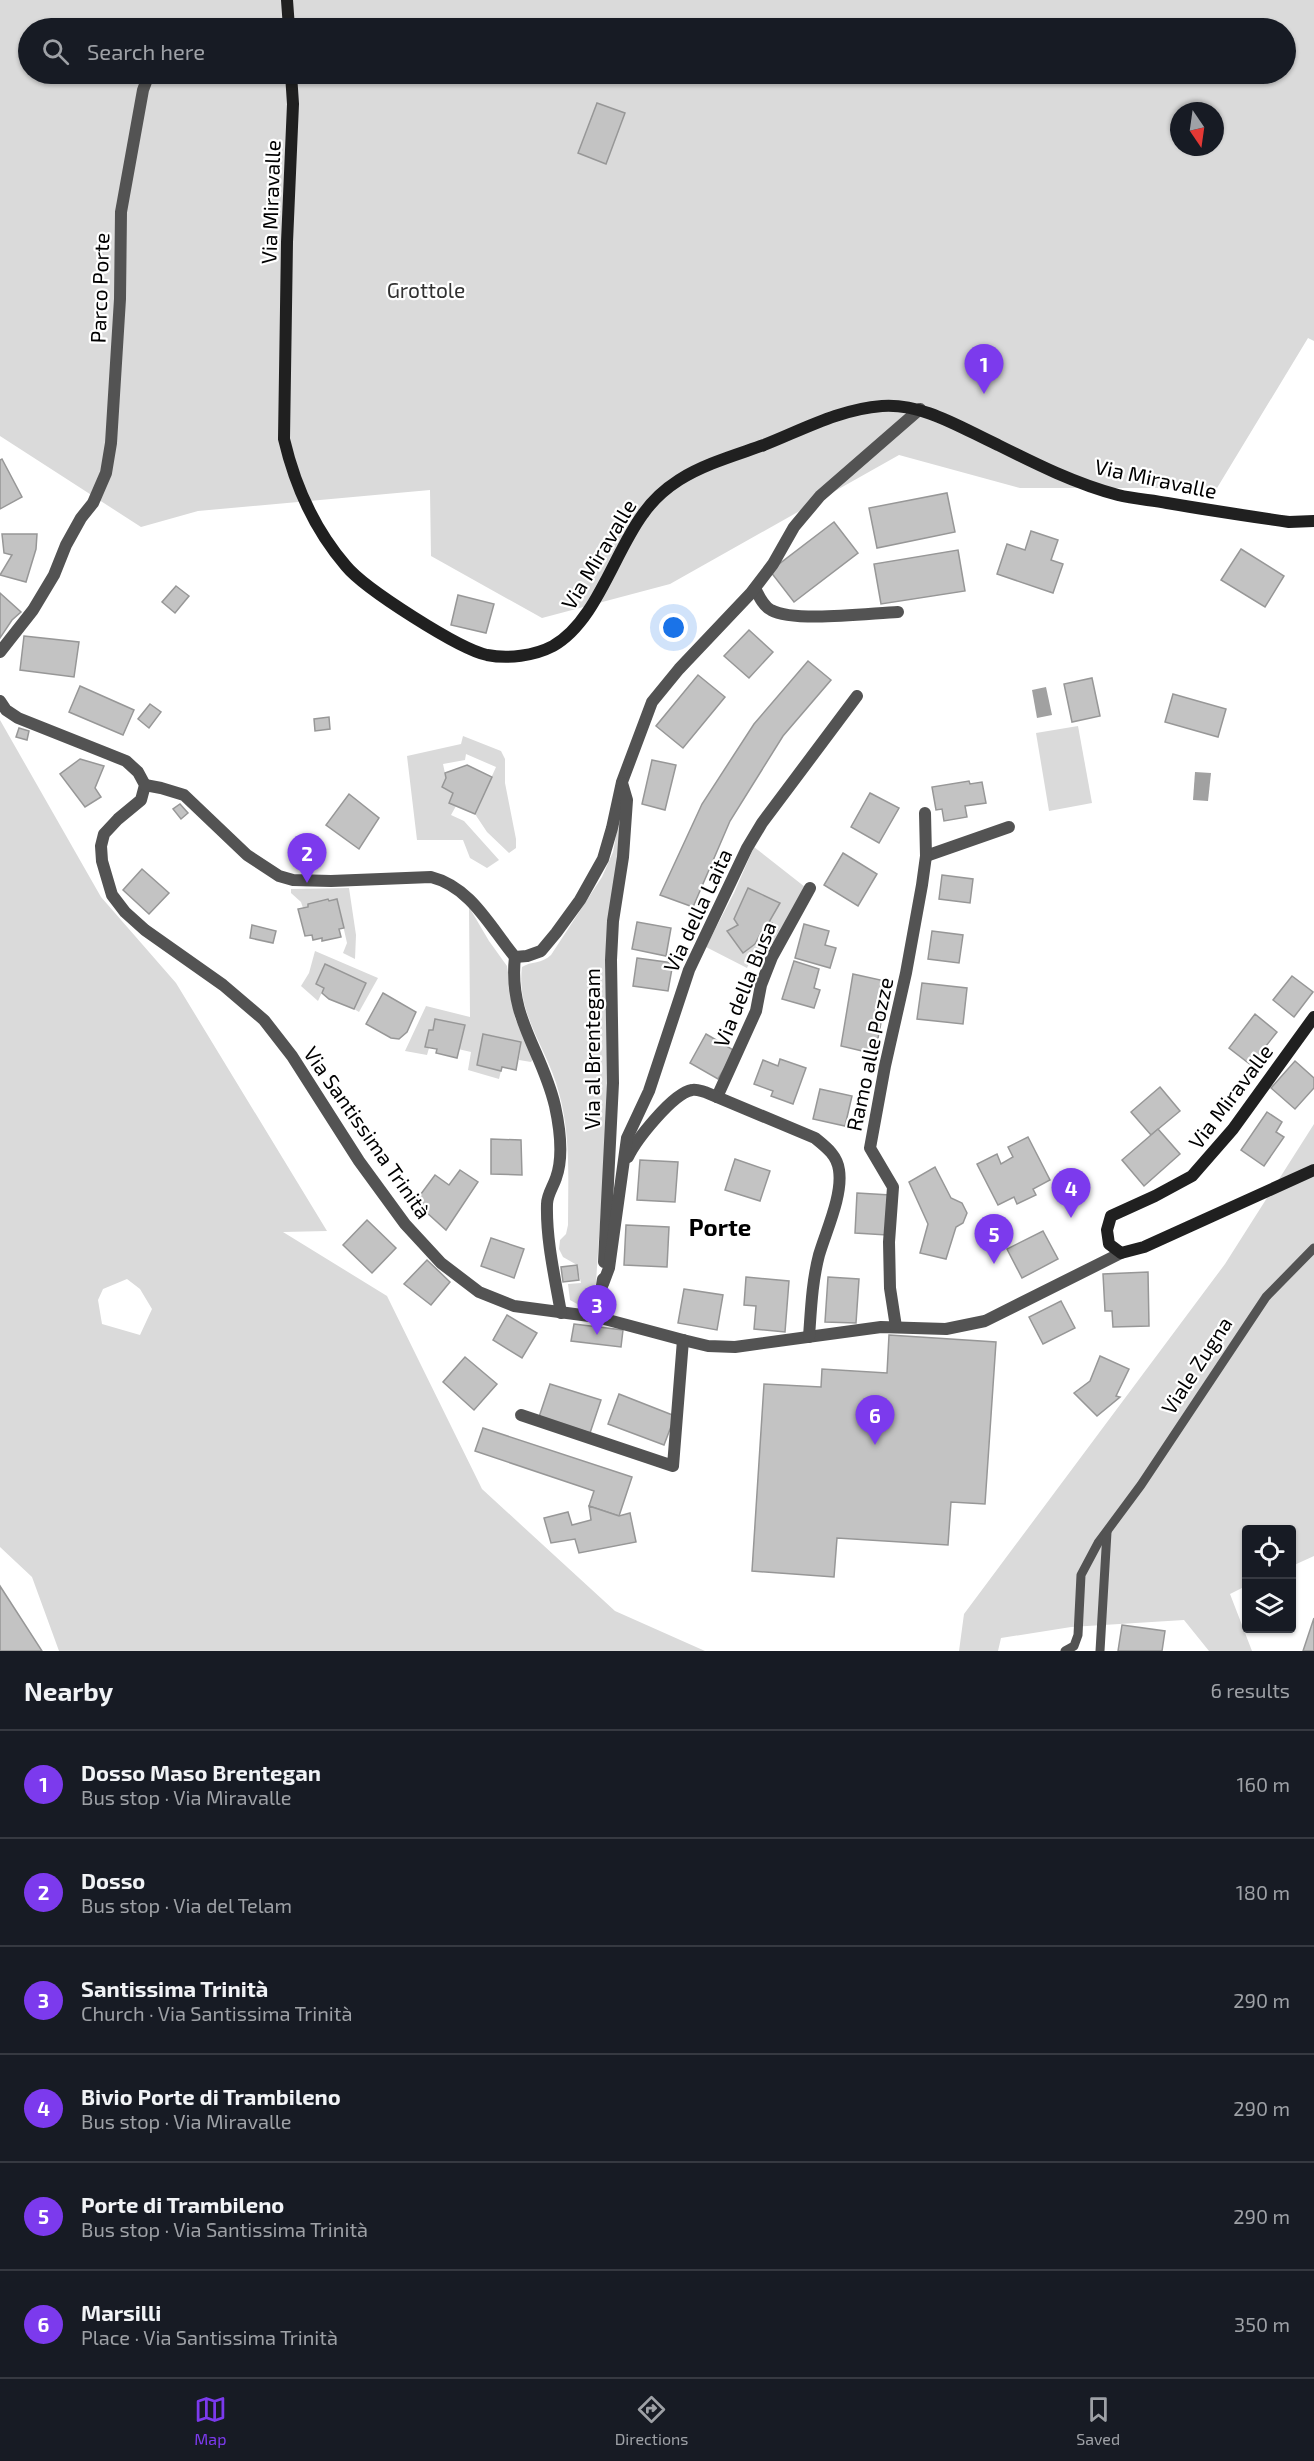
<!DOCTYPE html>
<html lang="en">
<head>
<meta charset="utf-8">
<style>
  body { margin:0; font-family:"Exo 2",sans-serif; background:#20242c; color:#f1f3f6 }
  .controls { position:absolute; right:18px; bottom:18px; display:grid; overflow:hidden; border-radius:6px; box-shadow:0 2px 4px #0004 }
  .controls button { width:54px; height:54px; display:grid; place-items:center; padding:0; border:0; border-bottom:2px solid #363941; background:#171b24; color:#f1f3f6; font:30px sans-serif }
  .compass { position:absolute; left:1170px; top:102px; width:54px; height:54px; border-radius:50%; background:#171b24; box-shadow:0 2px 4px #0004; rotate:167deg }
  .you { position:absolute; left:674px; top:628px; width:21px; height:21px; margin:-15px; border:4px solid #fff; border-radius:50%; background:#1a73e8; box-shadow:0 0 0 9px #1a73e833 }
  .badge { display:grid; place-items:center; width:39px; height:39px; border-radius:50%; background:#7c3aed; color:#fff; font-size:20px; font-weight:700 }
  .pin { position:absolute; translate:-50% -50px; filter:drop-shadow(0 2px 3px #0008) }
  .pin::after { content:''; position:absolute; top:32px; width:21px; height:18px; background:inherit; clip-path:polygon(0 0,100% 0,50% 100%) }
  .list { margin:0; padding:0; list-style:none }
  h2 { display:flex; justify-content:space-between; align-items:center; height:78px; margin:0; padding:0 24px; font-size:26px }
  h2 small { font-size:20px; font-weight:400; color:#9ea1a6 }
  .list li { display:grid; grid-template-columns:39px 1fr auto; gap:18px; align-items:center; box-sizing:border-box; height:108px; padding:0 24px; border-top:2px solid #363941 }
  .list b { display:block; font-size:22px; white-space:nowrap }
  .list p { margin:0; font-size:20px; white-space:nowrap; color:#9ea1a6 }
  .list em { font-size:20px; font-style:normal; color:#9ea1a6 }
  .icon { flex:none; width:33px; height:33px; fill:none; stroke:currentColor; stroke-width:2; stroke-linecap:round; stroke-linejoin:round }
  .map { position:relative; flex:none; width:1314px; height:1651px; overflow:hidden }
  .search { position:absolute; background:#171b24; box-shadow:0 2px 4px #0004; left:18px; right:18px; top:18px; height:66px; display:flex; align-items:center; gap:15px; box-sizing:border-box; padding:0 21px; border-radius:33px; color:#9ea1a6; font-size:22px }
  .sheet { height:726px; background:#171b24 }
  nav { display:flex; justify-content:space-around; align-items:center; box-sizing:border-box; height:84px; border-top:2px solid #363941; background:#171b24; font-size:16px; color:#9ea1a6 }
  nav a { display:grid; justify-items:center; gap:3px }
  nav .on { color:#7c3aed }
  .map>svg:first-child { display:block }
  .green { fill:#dadada; fill-rule:evenodd }
  .water { fill:#a1a1a1 }
  .building { fill:#c3c3c3; stroke:#979797; stroke-width:1.5 }
  .lines { fill:none; stroke-linecap:round; stroke-linejoin:round }
  .lane { stroke:#535353; stroke-width:9 }
  .street { stroke:#535353; stroke-width:12 }
  .secondary { stroke:#202020; stroke-width:12 }
  .labels { text-anchor:middle; dominant-baseline:central; stroke-width:4.5; stroke-linejoin:round; paint-order:stroke }
  .street-label { font-size:21px; fill:#000; stroke:#fff }
  .park-label { font-size:21px; fill:#313131; stroke:#fff }
  .quarter-label { font-size:24px; font-weight:bold; fill:#000; stroke:#fff }
</style>
</head>
<body>
<div class="map">
<svg width="1314" height="1651" viewBox="0 0 1314 1651">
  <rect width="100%" height="100%" fill="#fff"/>
  <g class="green">
    <path d="M 0,0 L 1314,0 L 1314,341 L 1308,338 L 1217,488 L 1020,488 L 899,455 L 670,584 L 542,618 L 431,556 L 430,490 L 198,511 L 141,527 L 0,436 ZM 28,28 L 1286,28 L 1286,74 L 28,74 ZM 1179,111 L 1215,111 L 1215,147 L 1179,147 Z"/>
    <path d="M 0,720 L 101,897 L 176,983 L 327,1231 L 283,1232 L 387,1296 L 482,1489 L 615,1611 L 705,1651 L 59,1651 L 32,1577 L 0,1547 ZM 127,1279 L 140,1289 L 152,1309 L 140,1335 L 102,1324 L 98,1300 L 103,1289 Z"/>
    <polygon points="1078,726 1092,803 1049,811 1036,733"/>
    <polygon points="463,736 501,751 505,759 505,783 516,839 516,848 509,853 487,832 475,814 496,767 466,754 465,760 443,764 446,778 442,787 453,793 449,802 456,806 451,815 464,821 499,860 487,868 470,858 463,840 417,840 407,756 461,744"/>
    <path d="M 622,804 C 623,853 611,901 607,950 C 604,990 608,1029 608,1069 C 608,1141 600,1212 596,1284 L 591,1296 L 579,1305 L 570,1300 L 568,1284 L 581,1283 L 577,1265 L 563,1257 L 559,1249 L 560,1240 L 566,1234 L 568,1225 C 568,1181 571,1136 559,1093 C 548,1049 516,1015 522,967 C 531,961 542,964 551,955 L 602,877 L 613,852 Z"/>
    <path d="M 754,847 L 805,887 L 766,960 L 753,954 L 747,968 L 706,947 L 734,893 ZM 748,888 L 780,903 L 769,922 L 772,923 L 770,928 L 765,925 L 755,944 L 743,953 L 727,932 L 738,925 L 734,919 Z"/>
    <polygon points="349,888 356,935 355,959 343,953 347,943 337,899 329,901 328,899 308,904 308,907 303,908 301,902 291,893 291,889"/>
    <polygon points="469,907 489,941 507,966 515,1018 533,1059 531,1062 519,1060 521,1042 484,1034 477,1065 501,1071 499,1079 468,1070 471,1052 458,1049 465,1025 435,1019 433,1030 429,1030 425,1047 429,1048 427,1055 405,1051 426,1006 470,1017"/>
    <polygon points="315,951 378,978 359,1012 354,1009 365,983 325,964 316,984 324,988 318,1001 301,986 309,973"/>
    <polygon points="1314,1124 1314,1556 1292,1566 1292,1530 1246,1530 1246,1586 1230,1594 1252,1651 1209,1651 1184,1620 1071,1627 1001,1638 998,1651 959,1651 964,1614 1225,1264"/>
  </g>
  <g class="water">
    <polygon points="1046,687 1052,715 1037,718 1032,690"/>
    <polygon points="1195,772 1211,773 1208,801 1193,800"/>
  </g>
  <g class="building">
    <polygon points="597,103 625,113 606,164 578,153"/>
    <polygon points="2,459 22,497 0,509 0,460"/>
    <polygon points="947,493 955,532 877,548 869,508"/>
    <polygon points="834,522 858,553 794,602 770,571"/>
    <polygon points="1031,531 1058,540 1051,560 1063,564 1053,593 997,574 1007,544 1025,550"/>
    <polygon points="2,534 37,534 36,549 26,582 0,575 12,555 4,553"/>
    <polygon points="1241,549 1284,576 1265,607 1221,580"/>
    <polygon points="958,550 965,591 881,604 874,564"/>
    <polygon points="176,586 189,596 175,613 162,602"/>
    <polygon points="0,593 21,612 12,620 0,638"/>
    <polygon points="458,595 494,604 486,633 451,625"/>
    <polygon points="749,630 773,652 749,678 724,656"/>
    <polygon points="24,636 79,642 74,677 20,670"/>
    <polygon points="808,661 831,680 783,736 730,821 693,907 660,895 702,804 754,724"/>
    <polygon points="698,675 725,697 683,748 656,726"/>
    <polygon points="1092,678 1100,716 1072,722 1064,684"/>
    <polygon points="80,686 134,710 123,735 69,712"/>
    <polygon points="1173,694 1226,709 1218,737 1165,722"/>
    <polygon points="150,704 161,712 149,728 138,719"/>
    <polygon points="329,717 330,729 315,731 314,719"/>
    <polygon points="19,728 29,731 27,740 16,737"/>
    <polygon points="80,759 104,766 95,788 101,797 85,807 60,774"/>
    <polygon points="652,760 676,765 665,810 642,804"/>
    <polygon points="467,765 492,777 475,814 449,803 453,793 442,787 446,778 445,773"/>
    <polygon points="969,781 970,784 982,782 986,803 965,806 967,817 944,821 942,809 936,810 932,787"/>
    <polygon points="870,793 899,808 879,843 851,827"/>
    <polygon points="349,794 379,818 359,849 326,825"/>
    <polygon points="180,804 188,813 181,819 173,809"/>
    <polygon points="843,853 877,874 858,906 824,885"/>
    <polygon points="142,869 169,893 149,914 123,890"/>
    <polygon points="942,875 973,879 970,903 939,899"/>
    <polygon points="748,888 780,903 769,922 772,923 770,928 765,925 755,944 743,953 727,931 738,925 734,919"/>
    <polygon points="328,899 329,901 337,899 344,928 339,929 341,937 322,941 322,938 313,940 312,935 305,936 298,909 308,907 308,904"/>
    <polygon points="637,922 671,928 666,956 632,949"/>
    <polygon points="804,924 829,931 825,945 836,948 830,968 795,958"/>
    <polygon points="252,925 276,931 273,943 250,938"/>
    <polygon points="932,931 963,935 959,963 928,959"/>
    <polygon points="637,958 673,963 668,991 633,986"/>
    <polygon points="794,961 819,969 814,988 820,990 814,1008 782,999"/>
    <polygon points="325,964 366,983 354,1009 329,999 322,993 324,988 316,984"/>
    <polygon points="853,974 885,981 879,1011 883,1012 875,1054 841,1046"/>
    <polygon points="1292,976 1313,992 1294,1017 1273,1000"/>
    <polygon points="922,983 967,988 963,1024 917,1019"/>
    <polygon points="383,993 416,1012 407,1032 399,1039 391,1038 366,1024"/>
    <polygon points="1255,1014 1277,1032 1251,1065 1229,1048"/>
    <polygon points="435,1019 465,1025 457,1058 436,1053 437,1049 425,1047 429,1030 433,1030"/>
    <polygon points="483,1034 521,1042 516,1070 502,1067 501,1071 477,1065"/>
    <polygon points="706,1034 735,1051 718,1079 690,1063"/>
    <polygon points="780,1059 806,1068 793,1104 771,1096 773,1091 754,1084 763,1060 778,1066"/>
    <polygon points="1295,1061 1314,1078 1314,1088 1295,1109 1271,1088"/>
    <polygon points="1160,1087 1180,1111 1151,1135 1131,1112"/>
    <polygon points="820,1089 852,1096 845,1126 813,1119"/>
    <polygon points="1267,1112 1282,1122 1276,1132 1284,1137 1264,1166 1241,1150"/>
    <polygon points="1158,1129 1180,1154 1144,1186 1122,1160"/>
    <polygon points="1028,1137 1050,1180 1033,1189 1036,1195 1017,1204 1014,1197 998,1205 977,1164 997,1154 1001,1164 1013,1157 1008,1147"/>
    <polygon points="491,1139 521,1140 522,1175 491,1174"/>
    <polygon points="735,1159 770,1171 760,1201 725,1190"/>
    <polygon points="640,1160 678,1162 675,1202 637,1200"/>
    <polygon points="935,1167 951,1198 962,1203 967,1213 963,1223 956,1227 946,1259 920,1253 928,1224 909,1182"/>
    <polygon points="460,1170 478,1182 446,1230 415,1202 435,1175 449,1185"/>
    <polygon points="857,1193 890,1195 887,1235 855,1233"/>
    <polygon points="367,1220 396,1248 372,1273 343,1245"/>
    <polygon points="626,1225 669,1227 667,1267 624,1265"/>
    <polygon points="1043,1231 1058,1259 1022,1278 1007,1249"/>
    <polygon points="491,1238 524,1249 514,1278 481,1266"/>
    <polygon points="427,1260 450,1282 431,1305 404,1284"/>
    <polygon points="577,1265 579,1280 563,1282 561,1267"/>
    <polygon points="1148,1272 1149,1326 1113,1327 1112,1311 1105,1311 1103,1274"/>
    <polygon points="746,1277 789,1281 785,1332 754,1329 756,1306 744,1305"/>
    <polygon points="828,1277 859,1279 856,1323 825,1322"/>
    <polygon points="684,1289 723,1295 717,1330 678,1323"/>
    <polygon points="1061,1301 1075,1328 1043,1344 1029,1317"/>
    <polygon points="507,1315 537,1333 522,1358 493,1340"/>
    <polygon points="574,1324 623,1330 621,1347 571,1341"/>
    <polygon points="889,1335 996,1342 985,1504 951,1502 948,1545 837,1538 834,1577 752,1571 764,1384 821,1387 822,1369 887,1373"/>
    <polygon points="1100,1356 1129,1369 1116,1396 1120,1397 1097,1416 1074,1393 1090,1381"/>
    <polygon points="465,1357 497,1384 474,1410 443,1382"/>
    <polygon points="550,1384 601,1400 590,1433 539,1417"/>
    <polygon points="619,1394 675,1416 664,1445 608,1424"/>
    <polygon points="483,1428 632,1477 619,1516 589,1506 594,1491 475,1451"/>
    <polygon points="589,1506 619,1516 630,1513 636,1542 579,1553 575,1539 551,1543 544,1518 568,1512 572,1525 591,1520"/>
    <polygon points="0,1586 42,1651 0,1651"/>
    <polygon points="1314,1618 1314,1651 1303,1651"/>
    <polygon points="1122,1625 1165,1631 1162,1651 1118,1651"/>
  </g>
  <g class="lines">
    <g class="lane">
      <polyline points="1065,1651 1074,1646 1078,1635 1081,1575 1098,1543 1141,1485 1266,1297 1314,1248"/>
      <polyline points="1100,1651 1107,1532"/>
    </g>
    <g class="street">
      <path d="M 755,588 C 759,596 763,606 771,610 C 794,623 871,613 898,612"/>
      <polyline points="0,652 33,610 54,575 66,545 81,518 93,503 106,473 111,443 120,299 121,212 143,90 149,74"/>
      <polyline points="0,701 6,710 18,718 106,753 126,761 138,772 145,785 141,800 118,819 104,834 101,846 102,861 112,895 125,912 145,930 223,985 264,1020 292,1056 359,1161 405,1224 441,1263 479,1292 514,1306 597,1317 683,1340 708,1346 735,1347 881,1327 946,1329 985,1321 1121,1253"/>
      <path d="M 145,785 L 161,788 L 184,795 L 247,855 L 279,876 L 293,880 L 331,881 L 431,877 C 471,887 490,927 515,957 L 527,956 L 541,951 L 556,933 L 580,900 L 603,859 L 612,828 L 622,782 L 652,702 L 679,669 L 751,593 L 773,564 L 794,527 L 820,496 L 920,409"/>
      <polyline points="926,856 1009,827"/>
      <path d="M 515,957 C 508,1018 542,1050 555,1106 C 560,1129 564,1156 556,1178 C 553,1187 547,1195 547,1204 C 546,1240 555,1278 561,1313"/>
      <polyline points="717,1097 756,1011 761,985 772,957 810,888"/>
      <path d="M 628,1157 C 636,1140 673,1093 692,1090 C 696,1089 701,1091 705,1092 L 815,1138 C 826,1147 837,1155 839,1170 C 843,1195 826,1231 819,1255 C 812,1282 811,1309 809,1337"/>
      <polyline points="604,1262 613,1083 611,960 613,921 623,857 627,800 622,783"/>
      <polyline points="603,1284 609,1268 627,1138 649,1091 689,970 747,848 762,823 857,696"/>
      <polyline points="597,1317 603,1279"/>
      <polyline points="896,1327 890,1288 889,1242 893,1187 870,1148 885,1066 906,973 922,885 926,856 925,813"/>
      <polyline points="521,1415 673,1466 683,1340"/>
    </g>
    <g class="secondary">
      <polyline points="287,0 289,28"/>
      <path d="M 291,74 L 293,104 L 287,242 L 284,439 C 295,486 315,530 346,566 C 365,589 459,649 487,655 C 508,659 534,656 553,646 C 596,622 614,553 643,514 C 652,501 665,489 679,480 C 704,464 736,455 764,445 C 802,430 840,409 882,406 C 923,403 961,428 998,445 C 1036,464 1076,484 1118,495 C 1134,499 1151,500 1167,503 C 1208,510 1248,516 1289,522 L 1314,521"/>
      <polyline points="1314,1017 1233,1129 1192,1176 1155,1196 1111,1216 1107,1230 1109,1244 1121,1253 1144,1247 1314,1170"/>
    </g>
  </g>
  <g class="labels">
    <g class="street-label">
      <text transform="translate(270 202) rotate(-88)">Via Miravalle</text>
      <text transform="translate(99 288) rotate(-88)">Parco Porte</text>
      <text transform="translate(1156 478) rotate(12)">Via Miravalle</text>
      <text transform="translate(598 554) rotate(-59)">Via Miravalle</text>
      <text transform="translate(697 910) rotate(-65)">Via della Laita</text>
      <text transform="translate(744 984) rotate(-68)">Via della Busa</text>
      <text transform="translate(591 1049) rotate(-90)">Via al Brentegam</text>
      <text transform="translate(869 1054) rotate(-78)">Ramo alle Pozze</text>
      <text transform="translate(1230 1096) rotate(-53)">Via Miravalle</text>
      <text transform="translate(368 1132) rotate(55)">Via Santissima Trinità</text>
      <text transform="translate(1196 1365) rotate(-57)">Viale Zugna</text>
    </g>
    <g class="park-label">
      <text x="426" y="289">Grottole</text>
    </g>
    <g class="quarter-label">
      <text x="720" y="1226">Porte</text>
    </g>
  </g>
</svg>
<div class="controls">
<button><svg class="icon" aria-label="locate" viewBox="0 0 24 24"><circle cx="12" cy="12" r="6"/><path d="M12 2v4M12 18v4M2 12h4M18 12h4"/></svg></button>
<button><svg class="icon" aria-label="layers" viewBox="0 0 24 24"><path d="M12 4l9 5-9 5-9-5zM3 14l9 5 9-5"/></svg></button>
</div>
<svg class="compass" viewBox="-18 -18 36 36"><path d="M0-13l5 13h-10z" fill="#e53935"/><path d="M0 13l5-13h-10z" fill="#9ea1a6"/></svg>
<div class="you"></div>
<div class="pin badge" style="left:984px;top:394px">1</div>
<div class="pin badge" style="left:307px;top:883px">2</div>
<div class="pin badge" style="left:597px;top:1335px">3</div>
<div class="pin badge" style="left:1071px;top:1218px">4</div>
<div class="pin badge" style="left:994px;top:1264px">5</div>
<div class="pin badge" style="left:875px;top:1445px">6</div>
<div class="search"><svg class="icon" aria-label="search" viewBox="0 0 24 24"><circle cx="10" cy="10" r="6"/><path d="M15 15l6 6"/></svg>Search here</div>
</div>
<section class="sheet">
<h2>Nearby<small>6 results</small></h2>
<ul class="list">
<li><span class="badge">1</span><div><b>Dosso Maso Brentegan</b><p>Bus stop · Via Miravalle</p></div><em>160 m</em></li>
<li><span class="badge">2</span><div><b>Dosso</b><p>Bus stop · Via del Telam</p></div><em>180 m</em></li>
<li><span class="badge">3</span><div><b>Santissima Trinità</b><p>Church · Via Santissima Trinità</p></div><em>290 m</em></li>
<li><span class="badge">4</span><div><b>Bivio Porte di Trambileno</b><p>Bus stop · Via Miravalle</p></div><em>290 m</em></li>
<li><span class="badge">5</span><div><b>Porte di Trambileno</b><p>Bus stop · Via Santissima Trinità</p></div><em>290 m</em></li>
<li><span class="badge">6</span><div><b>Marsilli</b><p>Place · Via Santissima Trinità</p></div><em>350 m</em></li>
</ul>
</section>
<nav>
<a class="on"><svg class="icon" aria-label="map" viewBox="0 0 24 24"><path d="M3 6l6-2 6 2 6-2v14l-6 2-6-2-6 2zM9 4v14M15 6v14"/></svg>Map</a>
<a><svg class="icon" aria-label="directions" viewBox="0 0 24 24"><path d="M12 3l9 9-9 9-9-9zM9 14v-3h6M13 9l2 2-2 2"/></svg>Directions</a>
<a><svg class="icon" aria-label="saved" viewBox="0 0 24 24"><path d="M7 4h10v16l-5-4-5 4z"/></svg>Saved</a>
</nav>
</body>
</html>
